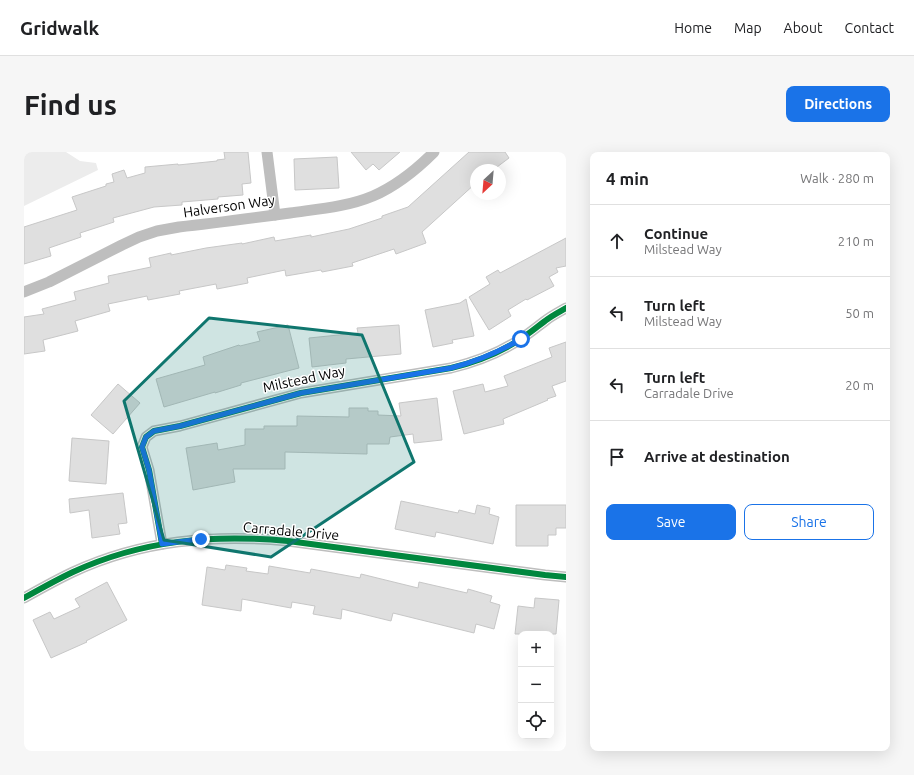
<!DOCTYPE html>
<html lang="en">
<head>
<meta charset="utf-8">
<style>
  body { margin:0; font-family:Ubuntu,sans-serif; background:#f6f6f6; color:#202124 }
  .controls { position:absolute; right:12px; bottom:12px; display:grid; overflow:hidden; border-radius:8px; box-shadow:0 4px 16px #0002 }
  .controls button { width:36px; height:36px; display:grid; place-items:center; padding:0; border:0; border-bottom:1px solid #e0e0e0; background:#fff; color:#202124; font:20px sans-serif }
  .compass { position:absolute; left:446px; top:12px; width:36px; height:36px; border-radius:50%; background:#fff; box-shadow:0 4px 16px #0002; rotate:206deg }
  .stop { position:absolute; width:12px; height:12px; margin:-9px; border:3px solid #1a73e8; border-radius:50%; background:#fff }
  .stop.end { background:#1a73e8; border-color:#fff; box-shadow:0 1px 4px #0008 }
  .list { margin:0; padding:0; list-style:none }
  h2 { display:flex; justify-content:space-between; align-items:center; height:52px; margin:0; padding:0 16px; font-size:17px }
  h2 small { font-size:13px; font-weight:400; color:#757577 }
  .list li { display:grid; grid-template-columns:26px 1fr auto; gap:12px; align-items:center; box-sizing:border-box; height:72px; padding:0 16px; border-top:1px solid #e0e0e0 }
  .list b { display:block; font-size:15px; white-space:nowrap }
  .list p { margin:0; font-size:13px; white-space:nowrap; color:#757577 }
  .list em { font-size:13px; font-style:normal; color:#757577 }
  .actions { display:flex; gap:8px; padding:12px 16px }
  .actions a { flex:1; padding:9px 0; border:1px solid #1a73e8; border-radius:8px; text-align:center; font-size:14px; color:#1a73e8 }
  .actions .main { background:#1a73e8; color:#fff }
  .icon { flex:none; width:22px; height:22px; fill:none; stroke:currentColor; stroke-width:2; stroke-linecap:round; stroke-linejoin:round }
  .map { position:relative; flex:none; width:542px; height:599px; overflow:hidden; border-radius:8px }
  header { display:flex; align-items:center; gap:24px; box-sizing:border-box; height:56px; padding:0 20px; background:#fff; border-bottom:1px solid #e0e0e0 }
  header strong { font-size:19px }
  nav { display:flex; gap:22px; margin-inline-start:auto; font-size:14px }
  .intro { display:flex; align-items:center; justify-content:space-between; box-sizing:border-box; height:96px; padding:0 24px }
  h1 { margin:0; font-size:28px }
  .button { padding:10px 18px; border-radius:8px; background:#1a73e8; color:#fff; font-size:14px; font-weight:700 }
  main { display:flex; gap:24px; padding:0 24px }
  aside { flex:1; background:#fff; border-radius:8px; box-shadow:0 4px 16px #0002 }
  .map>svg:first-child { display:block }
  .green { fill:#ececec }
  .building { fill:#dfdfdf; stroke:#c7c7c7 }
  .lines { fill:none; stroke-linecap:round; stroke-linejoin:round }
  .minor { stroke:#bebebe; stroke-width:11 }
  .cycleway-casing { stroke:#fff; stroke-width:8 }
  .cycleway { stroke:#00873e; stroke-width:6 }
  .route { stroke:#1a73e8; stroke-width:5 }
  .marked { fill:#0f766e; fill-opacity:0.2; stroke:#0f766e; stroke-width:3; stroke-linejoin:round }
  .labels { text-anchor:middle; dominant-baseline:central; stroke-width:3; stroke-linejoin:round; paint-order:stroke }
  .street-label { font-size:14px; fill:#000; stroke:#fff }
</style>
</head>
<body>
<header>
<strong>Gridwalk</strong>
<nav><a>Home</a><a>Map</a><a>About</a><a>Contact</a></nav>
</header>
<div class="intro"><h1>Find us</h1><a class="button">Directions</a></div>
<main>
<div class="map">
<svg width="542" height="599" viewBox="0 0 542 599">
  <rect width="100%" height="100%" fill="#fff"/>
  <polygon class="green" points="0,0 42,0 56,9 72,11 74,18 0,54"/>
  <g class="building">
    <polygon points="200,0 224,0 227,31 218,32 219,43 194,45 194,47 158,50 158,53 130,55 89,66 90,70 56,81 57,85 25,96 27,104 0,112 0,75 53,58 48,45 82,34 82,32 90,30 88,22 100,18 103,26 121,21 121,15 154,12 154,13 193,9 193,8 201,7"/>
    <polygon points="327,0 376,0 355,18 349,12 342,18"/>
    <polygon points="445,0 481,0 485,6 469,18 452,18 452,31 398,80 402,91 372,102 370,97 328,111 329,114 298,120 297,118 262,124 261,118 223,126 224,131 193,137 192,132 155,139 156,142 124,148 123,144 84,152 86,159 51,169 54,179 19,188 21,199 0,202 0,165 20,162 18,157 52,148 50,140 85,131 84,124 127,115 125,106 147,101 147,103 182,96 218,91 218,92 250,85 251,89 287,83 287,85 325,77 358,66 358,64 384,55"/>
    <polygon points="313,5 315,36 271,38 270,7"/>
    <polygon points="542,86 542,114 532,116 534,120 525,125 530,134 503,148 502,147 484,158 487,164 465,178 445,145 466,132 462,125 474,118 476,121"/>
    <polygon points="442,147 450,184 428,188 429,191 409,195 401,158 436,151"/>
    <polygon points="264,173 275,216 217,231 217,233 191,241 191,240 140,255 132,227 181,213 179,205 215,193 216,194 236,189 233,180"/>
    <polygon points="375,173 377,202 322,207 322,211 288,215 285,186 334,181 333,176"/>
    <polygon points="542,190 542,229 528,234 532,244 523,247 524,248 479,267 480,272 440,282 429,239 459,232 461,240 484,234 480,224 528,205 525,196"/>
    <polygon points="94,232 116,251 89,282 67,263"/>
    <polygon points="413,246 418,288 390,291 389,282 366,285 365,292 343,292 343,302 261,300 261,317 209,317 211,330 169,338 162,296 193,291 194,298 221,293 221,277 240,277 240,274 273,274 273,264 325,265 325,256 344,256 344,259 354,259 354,263 377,264 375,251"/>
    <polygon points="48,286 85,289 82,332 45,329"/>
    <polygon points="99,341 103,371 94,372 96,382 68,386 65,358 46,361 45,347"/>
    <polygon points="377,349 434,361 435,358 451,362 453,353 466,356 465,362 475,365 469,392 412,380 411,385 371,377"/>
    <polygon points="492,353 542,353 542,376 532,376 532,383 524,383 524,394 492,394"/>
    <polygon points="202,413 223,416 222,419 244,422 245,414 286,421 287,417 336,426 337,422 394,436 395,430 443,441 444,437 468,444 466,450 476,453 470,477 452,472 450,481 369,461 367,469 318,457 317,467 289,462 291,454 268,450 267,456 218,447 217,459 178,453 183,415 201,418"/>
    <polygon points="83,430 103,468 62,489 63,490 27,506 9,468 26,460 30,467 56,455 51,447"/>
    <polygon points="511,446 535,448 532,482 491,482 494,454 510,456"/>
  </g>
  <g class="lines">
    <g class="minor">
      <polyline points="243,0 251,63"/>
      <path d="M 0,140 L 25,130 L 98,93 L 115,85 L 133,79 L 155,75 C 192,71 229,66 266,61 C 294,57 323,55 349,44 C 372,34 392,18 410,0"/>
      <path d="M 138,392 L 125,318 L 118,295 L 122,285 L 130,279 L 156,274 L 277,241 L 427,216 C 452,210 476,201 498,186 C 506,181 513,175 521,169 C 527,164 535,160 542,156"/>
      <path d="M 0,446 C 16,437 32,428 49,420 C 118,388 189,382 264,389 L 521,423 L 542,425"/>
    </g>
    <g class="cycleway-casing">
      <g id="cycleway">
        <path d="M 138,392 L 125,318 L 118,295 L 122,285 L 130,279 L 156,274 L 277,241 L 427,216 C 452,210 476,201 498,186 C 506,181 513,175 521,169 C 527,164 535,160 542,156"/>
        <path d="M 0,446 C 16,437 32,428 49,420 C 118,388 189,382 264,389 L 521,423 L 542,425"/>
      </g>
    </g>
    <use href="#cycleway" class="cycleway"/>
  </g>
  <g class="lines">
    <path class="route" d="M 177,387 L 138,392 L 125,318 L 118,295 L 122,285 L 130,279 L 156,274 L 277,241 L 427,216 C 454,209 473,201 497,187"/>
  </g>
  <path class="marked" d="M 185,166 L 338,183 L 390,310 L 247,405 L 140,388 L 100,249 Z"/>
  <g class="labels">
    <g class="street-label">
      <text transform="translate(205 54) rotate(-8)">Halverson Way</text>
      <text transform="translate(280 227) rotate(-12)">Milstead Way</text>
      <text transform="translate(267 379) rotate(5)">Carradale Drive</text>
    </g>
  </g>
</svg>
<div class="controls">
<button>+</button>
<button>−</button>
<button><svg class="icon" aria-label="locate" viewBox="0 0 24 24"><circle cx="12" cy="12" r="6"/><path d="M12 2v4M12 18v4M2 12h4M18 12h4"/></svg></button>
</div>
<svg class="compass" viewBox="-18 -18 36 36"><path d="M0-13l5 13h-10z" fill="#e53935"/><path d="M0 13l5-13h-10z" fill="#757577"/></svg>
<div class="stop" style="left:497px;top:187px"></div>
<div class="stop end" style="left:177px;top:387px"></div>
</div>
<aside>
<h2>4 min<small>Walk · 280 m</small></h2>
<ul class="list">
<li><svg class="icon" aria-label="ahead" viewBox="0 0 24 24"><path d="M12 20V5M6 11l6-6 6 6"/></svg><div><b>Continue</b><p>Milstead Way</p></div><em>210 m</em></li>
<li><svg class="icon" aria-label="left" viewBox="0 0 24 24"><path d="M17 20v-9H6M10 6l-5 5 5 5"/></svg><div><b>Turn left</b><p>Milstead Way</p></div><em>50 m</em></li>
<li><svg class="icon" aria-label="left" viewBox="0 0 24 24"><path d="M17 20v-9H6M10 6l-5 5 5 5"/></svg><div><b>Turn left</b><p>Carradale Drive</p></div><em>20 m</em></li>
<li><svg class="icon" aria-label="arrive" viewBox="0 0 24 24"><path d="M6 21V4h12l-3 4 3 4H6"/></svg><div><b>Arrive at destination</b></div></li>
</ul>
<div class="actions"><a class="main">Save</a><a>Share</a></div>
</aside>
</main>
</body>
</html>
